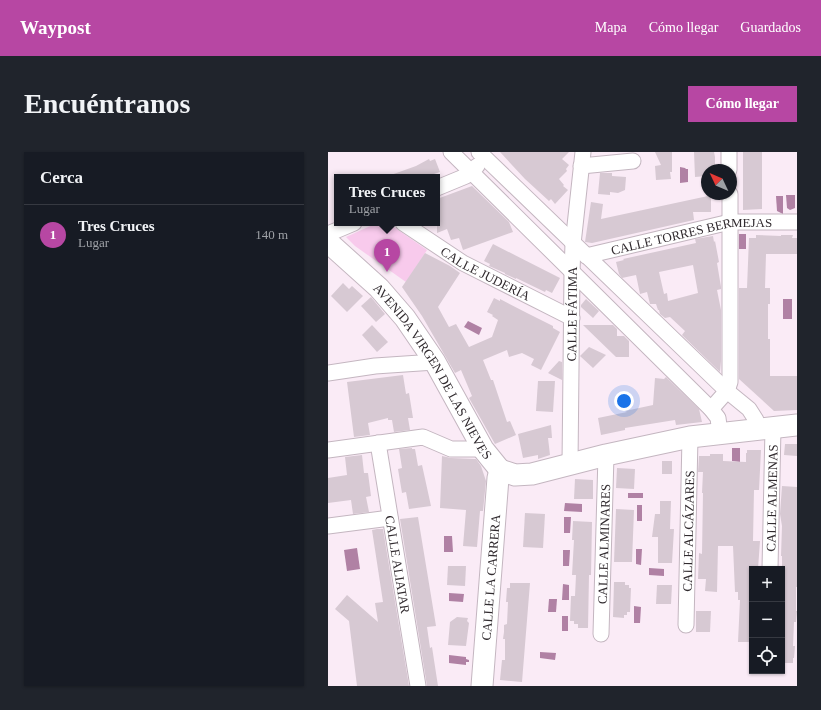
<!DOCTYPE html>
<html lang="es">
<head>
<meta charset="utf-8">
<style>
  body { margin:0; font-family:"Times New Roman",serif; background:#20242c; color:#f1f3f6 }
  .controls { position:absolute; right:12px; bottom:12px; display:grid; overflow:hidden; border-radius:0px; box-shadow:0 1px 3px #0004 }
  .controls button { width:36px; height:36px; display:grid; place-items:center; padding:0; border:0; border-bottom:1px solid #363941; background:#171b24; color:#f1f3f6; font:20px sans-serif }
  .compass { position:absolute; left:373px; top:12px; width:36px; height:36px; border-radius:50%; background:#171b24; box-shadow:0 1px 3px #0004; rotate:314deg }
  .you { position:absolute; left:296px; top:249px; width:14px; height:14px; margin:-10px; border:3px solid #fff; border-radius:50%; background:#1a73e8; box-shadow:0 0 0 6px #1a73e833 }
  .badge { display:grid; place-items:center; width:26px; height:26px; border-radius:50%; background:#b747a3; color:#fff; font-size:13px; font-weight:700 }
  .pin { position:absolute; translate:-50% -33px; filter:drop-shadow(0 1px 2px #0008) }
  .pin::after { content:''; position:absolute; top:21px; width:14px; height:12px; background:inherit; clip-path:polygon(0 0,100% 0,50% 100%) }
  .popup { position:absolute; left:6px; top:22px; width:106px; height:52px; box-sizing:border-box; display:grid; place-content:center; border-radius:0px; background:#171b24; filter:drop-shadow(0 1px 3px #0005); font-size:13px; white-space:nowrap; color:#9ea1a6 }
  .popup b { font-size:15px; color:#f1f3f6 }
  .popup::after { content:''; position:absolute; left:50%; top:100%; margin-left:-8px; border:8px solid transparent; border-top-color:#171b24 }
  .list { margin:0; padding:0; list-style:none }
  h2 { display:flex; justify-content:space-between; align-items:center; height:52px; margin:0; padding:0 16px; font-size:17px }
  h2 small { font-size:13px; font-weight:400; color:#9ea1a6 }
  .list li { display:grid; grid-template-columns:26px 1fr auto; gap:12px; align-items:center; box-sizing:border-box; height:60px; padding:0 16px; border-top:1px solid #363941 }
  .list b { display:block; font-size:15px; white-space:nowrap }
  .list p { margin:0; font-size:13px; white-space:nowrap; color:#9ea1a6 }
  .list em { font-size:13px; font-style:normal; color:#9ea1a6 }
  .icon { flex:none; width:22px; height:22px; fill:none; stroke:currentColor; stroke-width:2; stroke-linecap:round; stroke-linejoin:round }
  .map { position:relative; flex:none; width:469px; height:534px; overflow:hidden; border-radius:0px }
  header { display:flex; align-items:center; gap:24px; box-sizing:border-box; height:56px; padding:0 20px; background:#b747a3; color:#fff }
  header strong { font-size:19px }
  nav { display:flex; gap:22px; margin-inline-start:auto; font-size:14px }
  .intro { display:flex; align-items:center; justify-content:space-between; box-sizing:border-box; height:96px; padding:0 24px }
  h1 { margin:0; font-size:28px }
  .button { padding:10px 18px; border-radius:0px; background:#b747a3; color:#fff; font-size:14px; font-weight:700 }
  main { display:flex; gap:24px; padding:0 24px }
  aside { flex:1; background:#171b24; border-radius:0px; box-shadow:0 1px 3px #0004 }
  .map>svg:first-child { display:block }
  .green { fill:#f8caec }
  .water { fill:#b081a4 }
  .building { fill:#d7c9d3; fill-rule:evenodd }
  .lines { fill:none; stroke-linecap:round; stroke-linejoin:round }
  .street-casing { stroke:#c4b6c0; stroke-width:17 }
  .secondary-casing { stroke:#c4b6c0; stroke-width:23 }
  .street { stroke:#fff; stroke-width:15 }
  .secondary { stroke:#fff; stroke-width:21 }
  .labels { text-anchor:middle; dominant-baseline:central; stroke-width:4; stroke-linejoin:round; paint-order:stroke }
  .street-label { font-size:13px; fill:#312b2f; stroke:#fff }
</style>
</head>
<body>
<header>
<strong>Waypost</strong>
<nav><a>Mapa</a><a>Cómo llegar</a><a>Guardados</a></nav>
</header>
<div class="intro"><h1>Encuéntranos</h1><a class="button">Cómo llegar</a></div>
<main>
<aside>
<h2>Cerca<small></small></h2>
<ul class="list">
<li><span class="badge">1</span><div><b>Tres Cruces</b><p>Lugar</p></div><em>140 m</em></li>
</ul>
</aside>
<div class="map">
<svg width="469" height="534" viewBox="0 0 469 534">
  <rect width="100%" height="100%" fill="#faebf6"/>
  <polygon class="green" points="49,71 60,71 99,98 78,130 27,94 18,85"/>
  <g class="water">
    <polygon points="352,15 357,16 358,17 360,17 360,30 352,31"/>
    <polygon points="458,43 467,43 467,56 462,58 459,56"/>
    <polygon points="448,44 455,44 455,62 449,59"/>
    <rect x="411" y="82" width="7" height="15"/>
    <rect x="455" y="147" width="9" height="20"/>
    <polygon points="140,169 154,176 151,183 136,175"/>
    <polygon points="404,296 412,296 412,310 404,309"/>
    <rect x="300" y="341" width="15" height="5"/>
    <polygon points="237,351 254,352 254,360 236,359"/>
    <rect x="309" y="353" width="5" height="16"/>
    <polygon points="236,365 243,365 242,381 236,381"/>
    <polygon points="116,384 124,384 125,400 116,400"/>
    <polygon points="29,396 32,417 19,419 16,398"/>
    <polygon points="308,397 314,397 313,413 308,412"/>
    <polygon points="235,398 242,398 241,414 235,414"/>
    <polygon points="321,416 336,417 336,424 321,423"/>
    <polygon points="235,432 241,433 241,448 234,448"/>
    <polygon points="121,441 136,442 135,450 121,449"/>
    <polygon points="221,447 229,447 228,460 220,460"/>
    <polygon points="306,454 313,455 312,471 306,471"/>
    <rect x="234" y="464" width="6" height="15"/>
    <polygon points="212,500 228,501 227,508 212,506"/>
    <polygon points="121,503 138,505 138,507 141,508 141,510 138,510 138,513 121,511"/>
  </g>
  <g class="building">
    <polygon points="172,0 241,0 234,7 241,13 238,17 239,19 231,27 236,33 235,34 240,38 227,52 223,47 221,49 197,27"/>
    <polygon points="327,0 344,0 344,20 342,20 343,27 328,28 327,14 333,13"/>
    <polygon points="366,0 386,0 387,5 387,18 379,18 379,24 367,25"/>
    <polygon points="415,0 434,0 434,57 415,58"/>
    <polygon points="101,7 102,9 107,7 112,20 106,22 108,25 61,25 60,24 88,14"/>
    <polygon points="272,21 284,21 284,24 298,25 297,38 290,41 282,40 282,43 270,42"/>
    <polygon points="144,34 181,70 185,80 135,98 131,86 123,88 119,77 109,81 109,47"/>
    <polygon points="380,44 380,45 383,45 383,60 365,60 366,68 264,91 257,90 263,50 275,52 273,67"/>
    <polygon points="428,83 453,84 453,83 465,83 464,86 469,86 469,102 438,102 437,136 442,136 442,152 440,152 440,187 442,187 442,224 469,224 469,258 446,259 411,227 411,136 419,136 421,86 428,86"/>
    <path d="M 385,84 L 386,90 L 387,89 L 391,110 L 389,111 L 393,135 L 393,137 L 389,138 L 393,158 L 393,209 L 392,220 L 354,183 L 357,179 L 342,165 L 337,166 L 332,162 L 331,158 L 330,158 L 328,152 L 322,152 L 319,140 L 312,142 L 308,123 L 294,126 L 291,122 L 288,110 L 296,108 L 295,107 L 368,91 L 367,87 ZM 365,113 L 370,141 L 340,149 L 339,141 L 336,142 L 331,120 Z"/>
    <polygon points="165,92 232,126 224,141 218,138 217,140 188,126 188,127 177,122 177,121 161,114 162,112 156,109"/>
    <polygon points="97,101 122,114 132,121 110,155 121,175 128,172 141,195 164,185 170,168 164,164 165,163 159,160 166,146 172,149 172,147 199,161 225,174 225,176 232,180 213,218 203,213 206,207 194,201 181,205 179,198 155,208 163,228 165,228 179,270 182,269 188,283 167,292 141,246 144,244 133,218 127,221 94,164 74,135"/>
    <polygon points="15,131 21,137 24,134 35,144 19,160 3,144"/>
    <polygon points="43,145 57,162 48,170 33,154"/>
    <polygon points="258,147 271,159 265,166 253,155 253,153"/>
    <polygon points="44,173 60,190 49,200 34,183"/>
    <polygon points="255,173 285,173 289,177 289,184 296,184 301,189 301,205 288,205"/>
    <polygon points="261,195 278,203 265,216 252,204"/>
    <polygon points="231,209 234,210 234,228 220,221"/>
    <polygon points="75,223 78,242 81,241 85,266 80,266 82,278 66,280 64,268 60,268 60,266 40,271 42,283 26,285 19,230"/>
    <polygon points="338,225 371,257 374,270 348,273 347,268 297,276 297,278 273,283 270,266 299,260 297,259 325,253 327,226 336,227"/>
    <polygon points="210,229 227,229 225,260 208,259"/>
    <polygon points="223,273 224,286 220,286 222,303 210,307 210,303 195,306 190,282"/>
    <polygon points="457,292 469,292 469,304 456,303"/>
    <polygon points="84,296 84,297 87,297 90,314 94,313 103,354 81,357 78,340 74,341 70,317 74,316 71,297"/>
    <polygon points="419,298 433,298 431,338 426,338 425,389 432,389 430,417 424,417 424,490 410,490 412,448 410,448 410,440 407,440 405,394 390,394 389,440 377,439 378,427 370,427 371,401 374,402 375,341 374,341 375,320 370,320 371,304 382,304 382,302 395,302 395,309 418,310 418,301 419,301"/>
    <polygon points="34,303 36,321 40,321 43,344 38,345 41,360 25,362 23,348 0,351 0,326 19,323 17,305"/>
    <polygon points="114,304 123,306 148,307 153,314 158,329 155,359 152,359 149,395 135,394 138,358 112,356"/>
    <rect x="334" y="309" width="10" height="13"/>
    <polygon points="289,316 307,317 306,337 288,336"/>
    <polygon points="247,327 265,328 265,347 246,347"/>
    <polygon points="454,334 469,335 469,435 468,435 468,459 469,459 468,470 466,470 465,494 467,494 466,506 465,506 465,511 454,511 454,404 453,404 454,374 452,362"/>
    <polygon points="332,349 343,349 342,377 346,377 344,411 330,411 330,385 324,385 327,362 332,362"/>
    <polygon points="288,357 306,358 304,410 286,410"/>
    <polygon points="197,361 217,362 215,396 195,395"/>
    <polygon points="90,365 108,474 99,475 102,496 104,495 110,534 99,534 72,367"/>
    <polygon points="245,369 264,370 263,423 261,423 260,476 250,476 250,472 246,472 246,469 242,469 243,444 247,444 248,423 244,423 246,388 244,388"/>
    <polygon points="49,377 55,377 81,534 29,534 21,469 7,457 19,443 50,470 47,451 55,450 44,378"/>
    <polygon points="120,414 138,414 137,434 119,433"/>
    <polygon points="286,430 297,430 297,433 301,433 301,436 303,436 302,460 299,460 299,463 296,463 296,466 285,465"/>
    <polygon points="182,431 202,431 194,530 172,528 174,508 177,508 177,487 175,487 176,480 176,473 179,472 180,450 178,450 179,436 182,436"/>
    <polygon points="329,433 344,433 343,452 328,452"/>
    <polygon points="368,459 383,459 382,480 368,480"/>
    <polygon points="129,465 140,466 139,469 141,471 138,494 120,493 122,470"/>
  </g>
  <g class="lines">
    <g class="street-casing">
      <g id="street">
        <polyline points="123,0 383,257 390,266 392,281"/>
        <polyline points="151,0 399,239 421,257 428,268 428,278"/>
        <polyline points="401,0 401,18"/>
        <polyline points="253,14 305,9"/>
        <polyline points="109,36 138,24 149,14"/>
        <path id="s1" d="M 75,71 L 135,111 L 244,166"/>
        <polyline points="0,82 26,71"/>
        <path id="s2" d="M 258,104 L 402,70 L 469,70"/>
        <polyline points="0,221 47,214 107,210"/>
        <polyline points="383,257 399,239 402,230 402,42"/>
        <path id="s3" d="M 50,291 L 90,534"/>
        <polyline points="0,298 95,285 123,297 155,297"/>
        <path id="s4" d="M 242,312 L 244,120 L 245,92 L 255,0"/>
        <polyline points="0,374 62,366"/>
        <path id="s5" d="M 442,417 L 445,276"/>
        <path id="s6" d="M 358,473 L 362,285"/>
        <path id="s7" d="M 273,482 L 278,303"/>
      </g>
    </g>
    <g class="secondary-casing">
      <g id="secondary">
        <path id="s8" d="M 0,90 L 51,136 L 77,166 L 107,210 L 155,297 L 172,318"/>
        <polyline points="172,318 187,323 204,322 278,303 362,285 469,273"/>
        <path id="s9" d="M 154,534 L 170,326 L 172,318"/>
      </g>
    </g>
    <use href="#street" class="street"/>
    <use href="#secondary" class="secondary"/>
  </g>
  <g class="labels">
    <g class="street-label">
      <text stroke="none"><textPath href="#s2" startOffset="108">CALLE TORRES BERMEJAS</textPath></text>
      <text stroke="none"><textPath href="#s1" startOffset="97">CALLE JUDERÍA</textPath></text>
      <text stroke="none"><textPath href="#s4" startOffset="150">CALLE FÁTIMA</textPath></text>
      <text stroke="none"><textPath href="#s8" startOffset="168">AVENIDA VIRGEN DE LAS NIEVES</textPath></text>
      <text stroke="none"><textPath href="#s5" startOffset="71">CALLE ALMENAS</textPath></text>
      <text stroke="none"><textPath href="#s6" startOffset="94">CALLE ALCÁZARES</textPath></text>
      <text stroke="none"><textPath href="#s7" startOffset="90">CALLE ALMINARES</textPath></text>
      <text stroke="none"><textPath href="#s3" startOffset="123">CALLE ALIATAR</textPath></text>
      <text stroke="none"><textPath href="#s9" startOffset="109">CALLE LA CARRERA</textPath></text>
    </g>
  </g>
</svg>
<div class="controls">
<button>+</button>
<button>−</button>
<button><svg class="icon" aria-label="locate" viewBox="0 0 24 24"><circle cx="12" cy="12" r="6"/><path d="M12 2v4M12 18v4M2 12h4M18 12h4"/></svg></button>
</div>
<svg class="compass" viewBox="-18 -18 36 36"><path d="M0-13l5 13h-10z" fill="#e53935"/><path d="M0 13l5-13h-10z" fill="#9ea1a6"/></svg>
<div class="you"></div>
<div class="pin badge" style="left:59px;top:120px">1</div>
<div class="popup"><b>Tres Cruces</b>Lugar</div>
</div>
</main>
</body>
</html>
